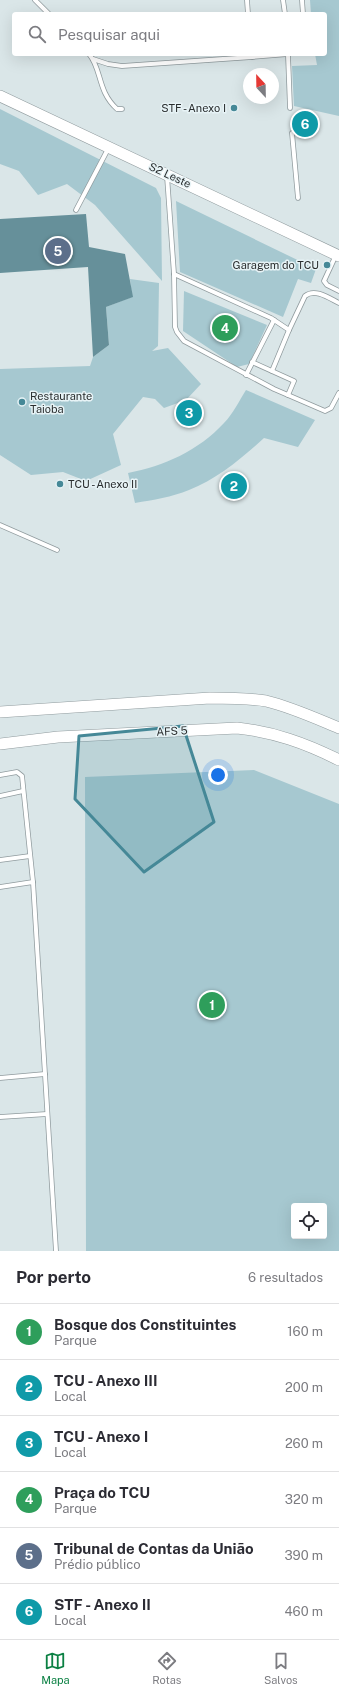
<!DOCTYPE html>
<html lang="pt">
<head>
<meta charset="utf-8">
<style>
  body { margin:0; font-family:"Public Sans",sans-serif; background:#f7f7f7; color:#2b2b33 }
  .controls { position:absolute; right:12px; bottom:12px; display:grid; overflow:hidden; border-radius:4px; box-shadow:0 4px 16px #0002 }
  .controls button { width:36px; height:36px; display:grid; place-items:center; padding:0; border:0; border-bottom:1px solid #e1e1e2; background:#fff; color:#2b2b33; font:20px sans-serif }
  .compass { position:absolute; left:243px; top:68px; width:36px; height:36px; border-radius:50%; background:#fff; box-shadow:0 4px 16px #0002; rotate:338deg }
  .you { position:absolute; left:218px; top:775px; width:14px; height:14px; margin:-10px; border:3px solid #fff; border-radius:50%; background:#1a73e8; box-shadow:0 0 0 6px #1a73e833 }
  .badge { display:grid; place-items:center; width:26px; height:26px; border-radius:50%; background:#0b8043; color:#fff; font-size:13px; font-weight:700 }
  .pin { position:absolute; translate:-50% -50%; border:2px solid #fff; box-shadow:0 1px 4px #0006 }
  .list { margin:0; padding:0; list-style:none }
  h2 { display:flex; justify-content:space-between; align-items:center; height:52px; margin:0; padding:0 16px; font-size:17px }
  h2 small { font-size:13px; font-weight:400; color:#7c7c81 }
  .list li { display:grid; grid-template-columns:26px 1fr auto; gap:12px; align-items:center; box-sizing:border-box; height:56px; padding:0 16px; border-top:1px solid #e1e1e2 }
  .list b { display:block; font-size:15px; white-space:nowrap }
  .list p { margin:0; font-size:13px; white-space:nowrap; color:#7c7c81 }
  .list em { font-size:13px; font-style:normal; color:#7c7c81 }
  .icon { flex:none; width:22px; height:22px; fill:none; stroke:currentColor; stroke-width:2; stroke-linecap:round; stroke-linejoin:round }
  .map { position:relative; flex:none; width:339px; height:1251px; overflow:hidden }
  .search { position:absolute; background:#fff; box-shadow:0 4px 16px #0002; left:12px; right:12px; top:12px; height:44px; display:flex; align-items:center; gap:10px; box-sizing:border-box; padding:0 14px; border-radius:4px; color:#7c7c81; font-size:15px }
  .sheet { height:388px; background:#fff }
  nav { display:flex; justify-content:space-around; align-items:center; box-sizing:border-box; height:56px; border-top:1px solid #e1e1e2; background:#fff; font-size:11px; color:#7c7c81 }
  nav a { display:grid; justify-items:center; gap:2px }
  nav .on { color:#0b8043 }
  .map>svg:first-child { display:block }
  .green { fill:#a6c8d0; fill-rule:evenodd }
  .water { fill:#66909a }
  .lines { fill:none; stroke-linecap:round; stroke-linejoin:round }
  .lane-casing { stroke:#909b9e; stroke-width:5.5 }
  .secondary-casing { stroke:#909b9e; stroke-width:12 }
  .lane { stroke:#fff; stroke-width:4 }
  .secondary { stroke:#fff; stroke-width:11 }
  .marked { fill:#458897; fill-opacity:0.2; stroke:#458897; stroke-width:3; stroke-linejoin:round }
  .poi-dot { fill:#458897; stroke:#e7f3f6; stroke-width:1.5 }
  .labels { text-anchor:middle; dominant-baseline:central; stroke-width:3; stroke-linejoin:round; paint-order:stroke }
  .poi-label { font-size:11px; fill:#292d2e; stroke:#e7f3f6; text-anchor:end }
  .street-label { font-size:11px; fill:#292d2e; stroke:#e7f3f6 }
</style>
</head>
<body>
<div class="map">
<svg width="339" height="1251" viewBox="0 0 339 1251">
  <rect width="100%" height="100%" fill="#dae6e8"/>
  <g class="green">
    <polygon points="310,0 339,0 339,116 294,106 292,66 317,65 315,54 325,54 325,14 311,14"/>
    <polygon points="0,109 156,188 161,198 162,281 95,205 67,184 38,195 19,171 0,164"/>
    <polygon points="176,201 316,269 311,283 298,279 283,317 180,272"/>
    <polygon points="130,279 159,283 158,346 152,351 168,348 201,384 186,400 164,408 155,399 143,397 113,434 121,465 86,481 63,472 31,475 0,455 0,369 90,366 93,357 109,345 106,307 132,297"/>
    <polygon points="184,291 267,325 249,364 237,367 183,331"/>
    <path d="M 246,390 L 315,420 L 298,447 L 264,438 C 242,458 217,479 189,490 C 172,497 153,500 135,503 L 128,473 C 164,466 198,451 224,423 C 233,414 239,401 246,390 Z"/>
    <path d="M 254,770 L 339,804 L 339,1251 L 86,1251 L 85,777 ZM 294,1206 L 324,1206 L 324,1236 L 294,1236 Z"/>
  </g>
  <polygon class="water" points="86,214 89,247 125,254 133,297 106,307 109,345 93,357 88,267 0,273 0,219"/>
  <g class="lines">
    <g class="lane-casing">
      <g id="lane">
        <polyline points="35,0 49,14"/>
        <polyline points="247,0 248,14"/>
        <polyline points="283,0 285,14"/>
        <polyline points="302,0 303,14"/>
        <path d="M 89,54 C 102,69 97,91 117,109 L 122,109"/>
        <polyline points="288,55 290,108"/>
        <polyline points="252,57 288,54"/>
        <polyline points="93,59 108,64 122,66 252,57 251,54"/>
        <polyline points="292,133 298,198"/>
        <polyline points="167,176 174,274 175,327 177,332 184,341 274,389 325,411 331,408 339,393"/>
        <polyline points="76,210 108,149"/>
        <polyline points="336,255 324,281 327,285 339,291"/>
        <path d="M 174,274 L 271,318 L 289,330 L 305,296 C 315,288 329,298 339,303"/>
        <polyline points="252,362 294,381 288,395"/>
        <polyline points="272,371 289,330"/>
        <polyline points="246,375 274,320"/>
        <polyline points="0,525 57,550"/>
        <polyline points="0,775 17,772 22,776 33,882"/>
        <polyline points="0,796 23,791"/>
        <polyline points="0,860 30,856"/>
        <polyline points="0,887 33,882 56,1251"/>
        <polyline points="0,1078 45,1074"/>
        <polyline points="0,1117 47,1114"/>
      </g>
    </g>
    <g class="secondary-casing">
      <g id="secondary">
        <polyline points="0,96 339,256"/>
        <path d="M 0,712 L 210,698 C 228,698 247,698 266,701 C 291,707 315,718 339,728"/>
        <path d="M 0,744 L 58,737 L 237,728 C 274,732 305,743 339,760"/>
      </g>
    </g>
    <use href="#lane" class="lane"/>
    <use href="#secondary" class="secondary"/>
  </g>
  <path class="marked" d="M 183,726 L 214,822 L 144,872 L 75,799 L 79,736 Z"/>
  <g class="poi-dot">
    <circle cx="234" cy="108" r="4"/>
    <circle cx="327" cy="265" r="4"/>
    <circle cx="22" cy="402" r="4"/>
    <circle cx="60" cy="484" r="4"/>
  </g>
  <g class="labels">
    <g class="poi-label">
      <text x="226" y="108">STF - Anexo I</text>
      <text x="319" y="265">Garagem do TCU</text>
      <text x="30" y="396" text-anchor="start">Restaurante<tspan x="30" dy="13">Taioba</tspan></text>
      <text x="68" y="484" text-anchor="start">TCU - Anexo II</text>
    </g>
    <g class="street-label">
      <text transform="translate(170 175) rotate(25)">S2 Leste</text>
      <text transform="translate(172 731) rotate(-3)">AFS 5</text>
    </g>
  </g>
</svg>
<div class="controls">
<button><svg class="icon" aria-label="locate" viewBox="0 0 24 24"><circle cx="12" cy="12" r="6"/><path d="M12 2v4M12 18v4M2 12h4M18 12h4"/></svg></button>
</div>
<svg class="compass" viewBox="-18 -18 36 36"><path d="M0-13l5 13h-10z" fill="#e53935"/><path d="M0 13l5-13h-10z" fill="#7c7c81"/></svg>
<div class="you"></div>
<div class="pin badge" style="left:212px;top:1005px;background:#2e9e5b">1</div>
<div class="pin badge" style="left:234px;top:486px;background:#0f9aa8">2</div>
<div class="pin badge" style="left:189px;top:413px;background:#0f9aa8">3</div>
<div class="pin badge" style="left:225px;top:328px;background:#2e9e5b">4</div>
<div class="pin badge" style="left:58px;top:251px;background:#5c6f8a">5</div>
<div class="pin badge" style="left:305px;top:124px;background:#0f9aa8">6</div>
<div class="search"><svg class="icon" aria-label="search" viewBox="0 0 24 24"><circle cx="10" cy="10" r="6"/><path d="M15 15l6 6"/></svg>Pesquisar aqui</div>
</div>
<section class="sheet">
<h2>Por perto<small>6 resultados</small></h2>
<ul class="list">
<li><span class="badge" style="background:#2e9e5b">1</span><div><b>Bosque dos Constituintes</b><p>Parque</p></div><em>160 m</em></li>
<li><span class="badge" style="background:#0f9aa8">2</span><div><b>TCU - Anexo III</b><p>Local</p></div><em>200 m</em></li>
<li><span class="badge" style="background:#0f9aa8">3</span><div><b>TCU - Anexo I</b><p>Local</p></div><em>260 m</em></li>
<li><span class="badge" style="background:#2e9e5b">4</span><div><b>Praça do TCU</b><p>Parque</p></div><em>320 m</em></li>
<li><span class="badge" style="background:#5c6f8a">5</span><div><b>Tribunal de Contas da União</b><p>Prédio público</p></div><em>390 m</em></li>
<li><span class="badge" style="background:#0f9aa8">6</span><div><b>STF - Anexo II</b><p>Local</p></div><em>460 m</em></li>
</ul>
</section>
<nav>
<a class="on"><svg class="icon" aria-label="map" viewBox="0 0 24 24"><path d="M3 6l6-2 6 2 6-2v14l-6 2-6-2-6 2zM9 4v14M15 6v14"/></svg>Mapa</a>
<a><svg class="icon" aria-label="directions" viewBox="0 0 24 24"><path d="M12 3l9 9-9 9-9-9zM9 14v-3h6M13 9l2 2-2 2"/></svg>Rotas</a>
<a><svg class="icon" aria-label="saved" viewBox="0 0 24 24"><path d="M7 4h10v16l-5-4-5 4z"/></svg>Salvos</a>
</nav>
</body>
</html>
